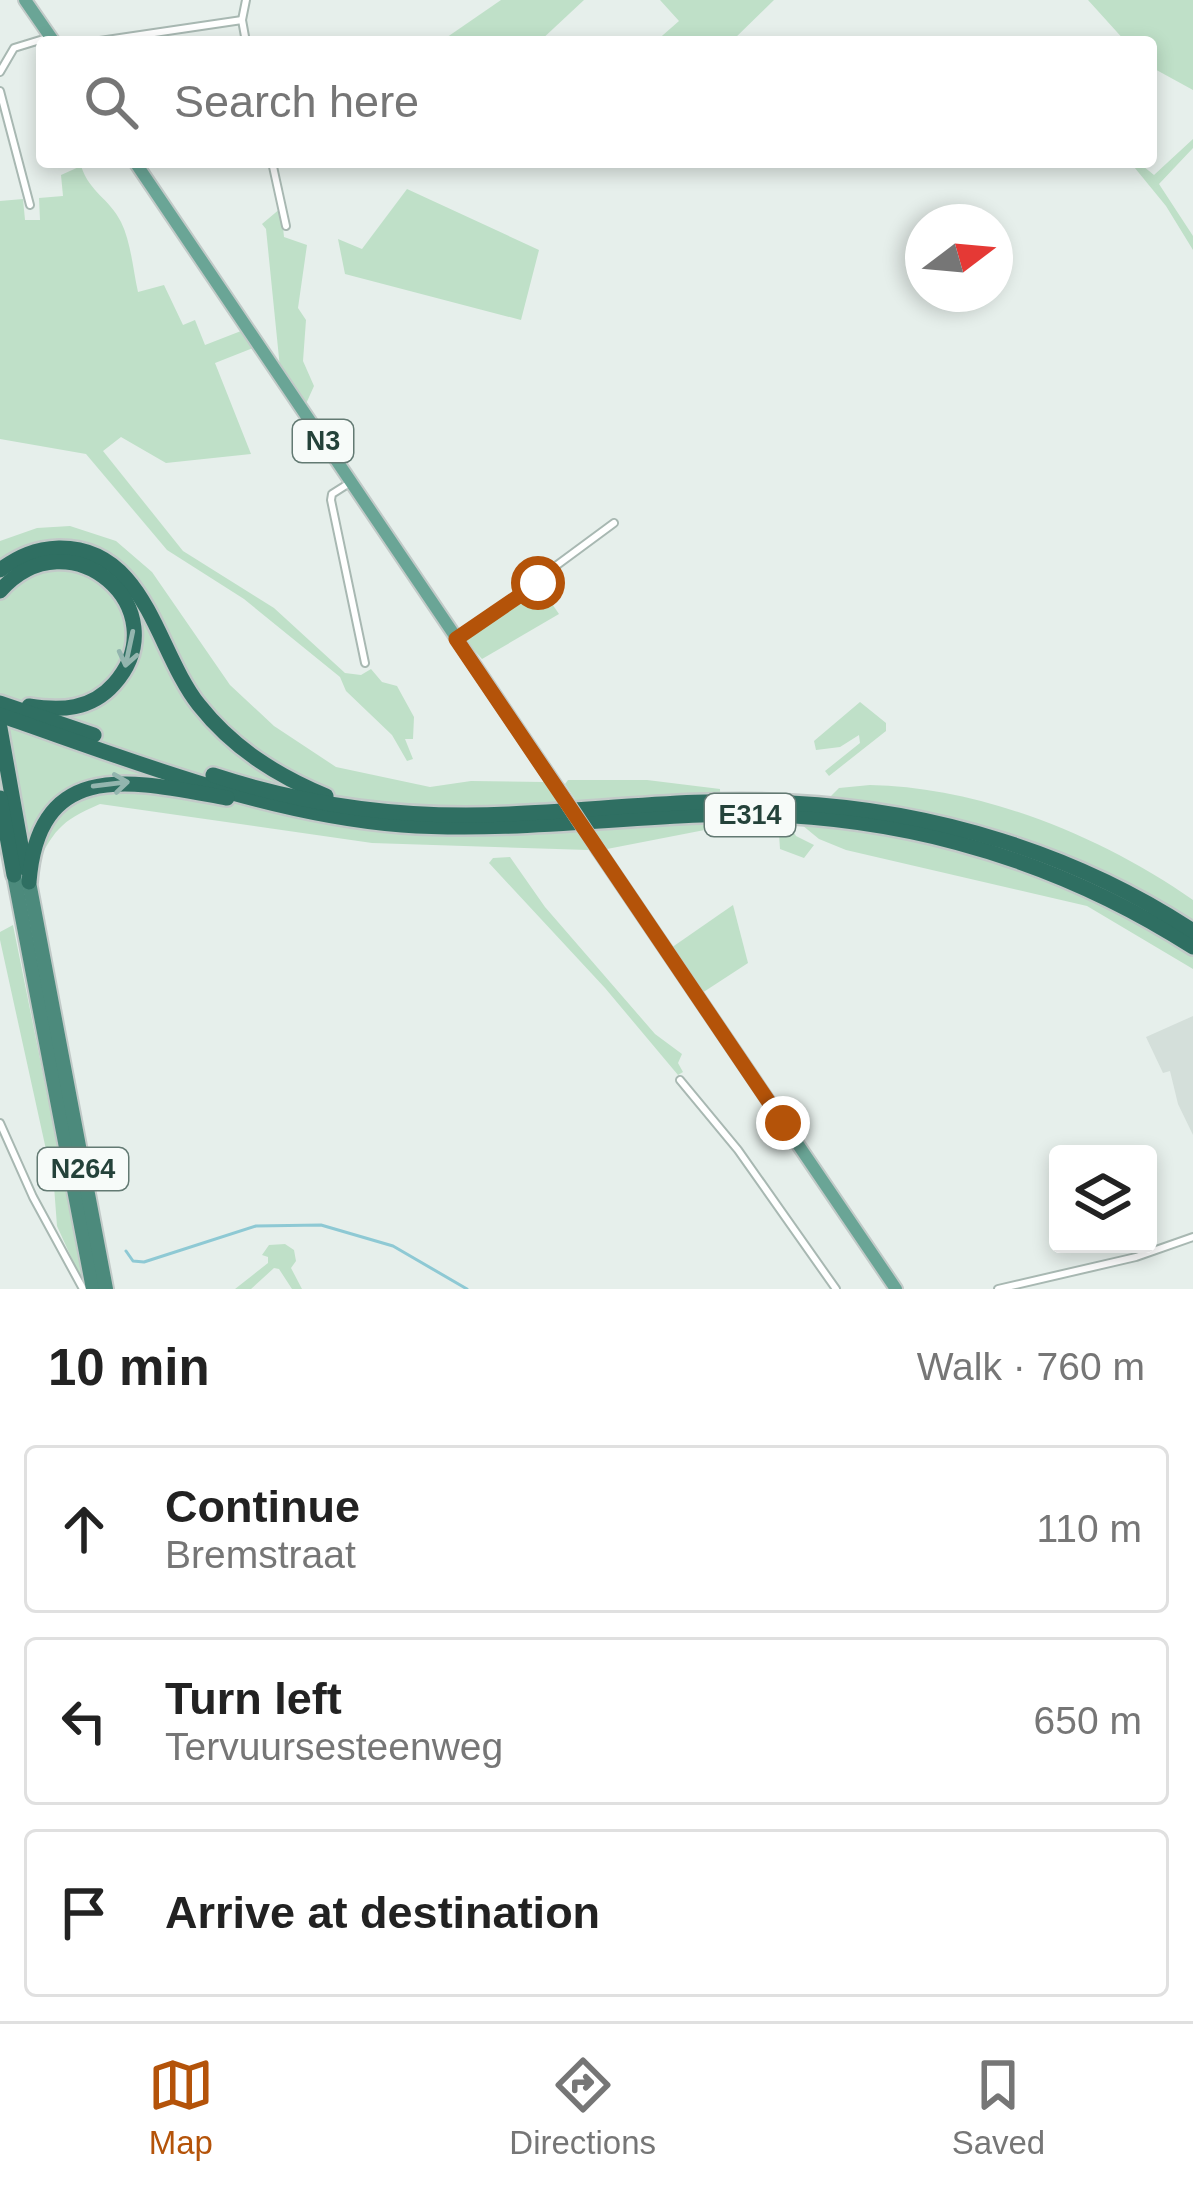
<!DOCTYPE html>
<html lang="en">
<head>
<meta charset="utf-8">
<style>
  body { margin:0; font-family:Helvetica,sans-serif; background:#f2f2f2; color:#222 }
  .controls { position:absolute; right:36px; bottom:36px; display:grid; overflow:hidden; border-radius:12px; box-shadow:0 6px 18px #0003 }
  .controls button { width:108px; height:108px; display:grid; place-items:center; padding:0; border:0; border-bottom:3px solid #e0e0e0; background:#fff; color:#222; font:60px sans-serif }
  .compass { position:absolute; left:905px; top:204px; width:108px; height:108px; border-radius:50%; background:#fff; box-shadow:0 6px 18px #0003; rotate:74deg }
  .stop { position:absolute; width:36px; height:36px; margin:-27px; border:9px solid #b45309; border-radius:50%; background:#fff }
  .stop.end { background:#b45309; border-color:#fff; box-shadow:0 3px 12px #0008 }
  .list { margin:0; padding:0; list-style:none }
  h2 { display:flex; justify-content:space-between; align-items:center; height:156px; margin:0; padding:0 48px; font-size:51px }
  h2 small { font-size:39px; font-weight:400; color:#767676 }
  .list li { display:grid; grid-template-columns:78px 1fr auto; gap:36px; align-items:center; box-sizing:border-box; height:168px; margin:0 24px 24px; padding:0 24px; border:3px solid #e0e0e0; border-radius:12px }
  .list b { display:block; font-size:45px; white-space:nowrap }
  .list p { margin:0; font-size:39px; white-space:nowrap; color:#767676 }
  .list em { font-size:39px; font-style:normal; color:#767676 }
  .icon { flex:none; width:66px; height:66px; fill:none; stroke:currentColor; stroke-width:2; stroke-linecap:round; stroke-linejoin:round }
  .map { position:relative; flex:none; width:1193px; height:1289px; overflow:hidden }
  .search { position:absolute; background:#fff; box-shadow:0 6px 18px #0003; left:36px; right:36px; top:36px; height:132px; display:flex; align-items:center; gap:30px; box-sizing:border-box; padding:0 42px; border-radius:12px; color:#767676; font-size:45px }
  .sheet { height:732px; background:#fff }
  nav { display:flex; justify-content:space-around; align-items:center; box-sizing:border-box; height:168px; border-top:3px solid #e0e0e0; background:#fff; font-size:33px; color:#767676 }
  nav a { display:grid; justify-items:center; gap:6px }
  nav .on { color:#b45309 }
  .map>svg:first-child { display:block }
  .built { fill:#d4dfda }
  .green { fill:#bfe0c8 }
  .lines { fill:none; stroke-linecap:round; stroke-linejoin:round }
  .stream { stroke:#8ec9d4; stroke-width:3 }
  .minor-casing { stroke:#a8b8b2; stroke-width:10 }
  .primary-casing { stroke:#c2cac8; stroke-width:16 }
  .trunk-casing { stroke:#c2cac8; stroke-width:18 }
  .motorway-casing { stroke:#c2cac8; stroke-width:20 }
  .minor { stroke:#fff; stroke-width:6 }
  .primary { stroke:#6aa596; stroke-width:12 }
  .trunk { stroke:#4c8a7c; stroke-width:14 }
  .motorway { stroke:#2f6f62; stroke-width:15 }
  .primary-bridge-casing { stroke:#c2cac8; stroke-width:16; stroke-linecap:butt }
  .primary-bridge { stroke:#6aa596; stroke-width:12 }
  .oneway { stroke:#93b5ae }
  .route { stroke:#b45309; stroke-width:15 }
  .labels { text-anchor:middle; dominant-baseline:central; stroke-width:9; stroke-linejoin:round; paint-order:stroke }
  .shield { fill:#f7fbf9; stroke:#637a73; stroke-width:3 }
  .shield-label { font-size:27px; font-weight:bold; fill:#24423a }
</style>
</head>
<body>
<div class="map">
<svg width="1193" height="1289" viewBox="0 0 1193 1289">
  <rect width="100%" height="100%" fill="#e6efeb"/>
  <polygon class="built" points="1193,1016 1193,1135 1178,1104 1170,1071 1163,1073 1146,1037"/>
  <g class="green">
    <polygon points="501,0 584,0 539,42 440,42"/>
    <polygon points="660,0 774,0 731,42 693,42 686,36 655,42 679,21"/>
    <polygon points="1088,0 1193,0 1193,90 1151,67 1151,42 1126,42"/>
    <polygon points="1193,139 1193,148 1159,184 1193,236 1193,250 1166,206 1130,162 1138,162 1154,175"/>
    <path d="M 81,166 C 90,193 109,198 121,222 C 131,242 133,270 138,292 L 164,285 L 183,325 L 195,320 L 205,345 L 241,331 L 253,348 L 215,363 L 251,454 L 166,463 L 121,437 L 103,451 L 183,551 L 274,608 L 345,673 L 361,675 L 371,669 L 382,682 L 397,686 L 414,717 L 413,739 L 405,739 L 413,759 L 407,761 L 392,735 L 346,691 L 340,677 L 244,599 L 167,550 L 86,454 L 0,439 L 0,201 L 23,199 L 25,220 L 40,220 L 39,198 L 63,196 L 61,175 Z"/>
    <polygon points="407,189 539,250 521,320 345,274 338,239 362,249"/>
    <polygon points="281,208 284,237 307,245 298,308 306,320 303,361 314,386 305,406 280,368 266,229 262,224"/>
    <path d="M 70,526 L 116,541 L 152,572 L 230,685 L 274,726 L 336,767 L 430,787 L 471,781 L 544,782 L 589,850 L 372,843 L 100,804 C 59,821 53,832 34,870 L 0,823 L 0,541 L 37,528 Z"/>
    <polygon points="539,585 559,614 482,659 464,639"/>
    <polygon points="860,702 886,723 886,731 829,776 825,771 860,743 859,735 840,747 816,750 814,741"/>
    <polygon points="568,780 647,780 720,789 721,823 789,824 796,836 814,845 804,858 780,849 779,834 725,834 720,827 607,849 565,784"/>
    <path d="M 870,785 C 981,787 1102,836 1193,900 L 1193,969 L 1087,906 L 846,850 L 819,839 L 802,825 L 839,788 Z"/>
    <polygon points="510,857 545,907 655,1034 682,1054 678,1063 683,1072 678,1075 605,988 489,863 493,858"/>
    <polygon points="733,905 748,963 702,993 671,948"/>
    <polygon points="13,925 84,1277 81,1279 57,1226 54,1186 0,940 0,932"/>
    <polygon points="285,1244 294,1250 296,1261 291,1268 302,1289 292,1289 279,1269 274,1268 251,1289 235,1289 268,1263 268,1257 262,1255 269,1245"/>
  </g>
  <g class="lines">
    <polyline class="stream" points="126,1251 133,1261 144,1262 256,1226 321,1225 393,1246 467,1289"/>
    <g class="minor-casing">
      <g id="minor">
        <polyline points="61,42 92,42"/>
        <polyline points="93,42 242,20"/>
        <polyline points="246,42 242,20 246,0"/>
        <polyline points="0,72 14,48 50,37"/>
        <polyline points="0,91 30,205"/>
        <polyline points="272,162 286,226"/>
        <polyline points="351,482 332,494 331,500 365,663"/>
        <polyline points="457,639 614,523"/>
        <polyline points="680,1080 738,1150 836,1289"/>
        <polyline points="0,1123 33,1197 83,1289"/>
        <polyline points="998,1289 1136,1257 1193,1237"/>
      </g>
    </g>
    <g class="primary-casing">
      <g id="primary">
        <polyline points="25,0 54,42"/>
        <polyline points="135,162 557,787"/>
        <polyline points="599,851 896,1289"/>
      </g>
    </g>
    <g class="trunk-casing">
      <g id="trunk">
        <polyline points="14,875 93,1289"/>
        <polyline points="29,882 106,1289"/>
      </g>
    </g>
    <g class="motorway-casing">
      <g id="motorway">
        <path d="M 0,570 C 19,556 35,549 59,548 C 146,547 156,651 199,705 C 233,748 276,775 326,796"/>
        <path d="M 0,591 C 70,512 180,610 114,684 C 91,710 61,711 29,706"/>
        <polyline points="0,703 94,735"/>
        <path d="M 0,715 C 130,760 264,814 402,825 C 502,832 601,819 701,815 C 877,808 1045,852 1193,947"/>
        <polyline points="0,728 25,868"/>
        <path d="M 213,775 C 308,806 410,819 509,814 C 603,810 697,797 791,803 C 932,810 1075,853 1193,931"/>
        <polyline points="0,798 14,875"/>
        <path d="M 29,882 C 39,755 136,782 227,798"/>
      </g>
    </g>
    <use href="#minor" class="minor"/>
    <use href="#primary" class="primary"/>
    <use href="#trunk" class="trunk"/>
    <use href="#motorway" class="motorway"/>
    <g class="primary-bridge-casing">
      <polyline id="primary-bridge" points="557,787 599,851"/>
    </g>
    <use href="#primary-bridge" class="primary-bridge"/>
  </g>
  <defs><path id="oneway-shaft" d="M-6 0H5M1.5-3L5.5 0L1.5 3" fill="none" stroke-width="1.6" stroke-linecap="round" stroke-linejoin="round" transform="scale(3)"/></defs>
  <g class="oneway">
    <use href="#oneway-shaft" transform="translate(129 649) rotate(102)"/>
    <use href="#oneway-shaft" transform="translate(111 784) rotate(-7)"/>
  </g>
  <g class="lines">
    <polyline class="route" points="538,583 456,639 783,1123"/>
  </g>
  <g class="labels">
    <g class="shield">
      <rect x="293" y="420" width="60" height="42" rx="9"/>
      <rect x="705" y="794" width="90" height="42" rx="9"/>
      <rect x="38" y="1148" width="90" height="42" rx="9"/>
    </g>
    <g class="shield-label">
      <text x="323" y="441">N3</text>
      <text x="750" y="815">E314</text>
      <text x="83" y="1169">N264</text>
    </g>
  </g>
</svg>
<div class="controls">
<button><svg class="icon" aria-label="layers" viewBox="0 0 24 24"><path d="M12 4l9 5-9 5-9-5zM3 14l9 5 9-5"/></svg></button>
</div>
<svg class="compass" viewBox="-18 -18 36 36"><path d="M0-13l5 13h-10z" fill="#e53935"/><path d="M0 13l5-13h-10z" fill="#767676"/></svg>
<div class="stop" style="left:538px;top:583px"></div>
<div class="stop end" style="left:783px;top:1123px"></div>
<div class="search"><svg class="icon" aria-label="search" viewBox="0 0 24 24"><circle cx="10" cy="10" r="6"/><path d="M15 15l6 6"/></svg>Search here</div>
</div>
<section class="sheet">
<h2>10 min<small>Walk · 760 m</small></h2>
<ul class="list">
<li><svg class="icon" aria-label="ahead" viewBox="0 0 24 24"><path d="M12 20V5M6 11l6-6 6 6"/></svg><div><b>Continue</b><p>Bremstraat</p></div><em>110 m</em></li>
<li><svg class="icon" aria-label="left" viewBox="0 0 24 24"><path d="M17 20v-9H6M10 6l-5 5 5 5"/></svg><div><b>Turn left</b><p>Tervuursesteenweg</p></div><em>650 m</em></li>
<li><svg class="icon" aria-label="arrive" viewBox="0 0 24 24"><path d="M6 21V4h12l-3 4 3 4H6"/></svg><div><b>Arrive at destination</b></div></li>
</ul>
</section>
<nav>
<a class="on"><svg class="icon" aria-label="map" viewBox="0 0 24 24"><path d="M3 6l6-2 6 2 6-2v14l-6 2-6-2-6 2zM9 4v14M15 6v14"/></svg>Map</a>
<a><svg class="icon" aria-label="directions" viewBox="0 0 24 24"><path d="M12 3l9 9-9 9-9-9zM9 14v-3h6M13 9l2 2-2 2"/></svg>Directions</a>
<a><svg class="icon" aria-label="saved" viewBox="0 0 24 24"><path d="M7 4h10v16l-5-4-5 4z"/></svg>Saved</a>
</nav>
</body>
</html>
